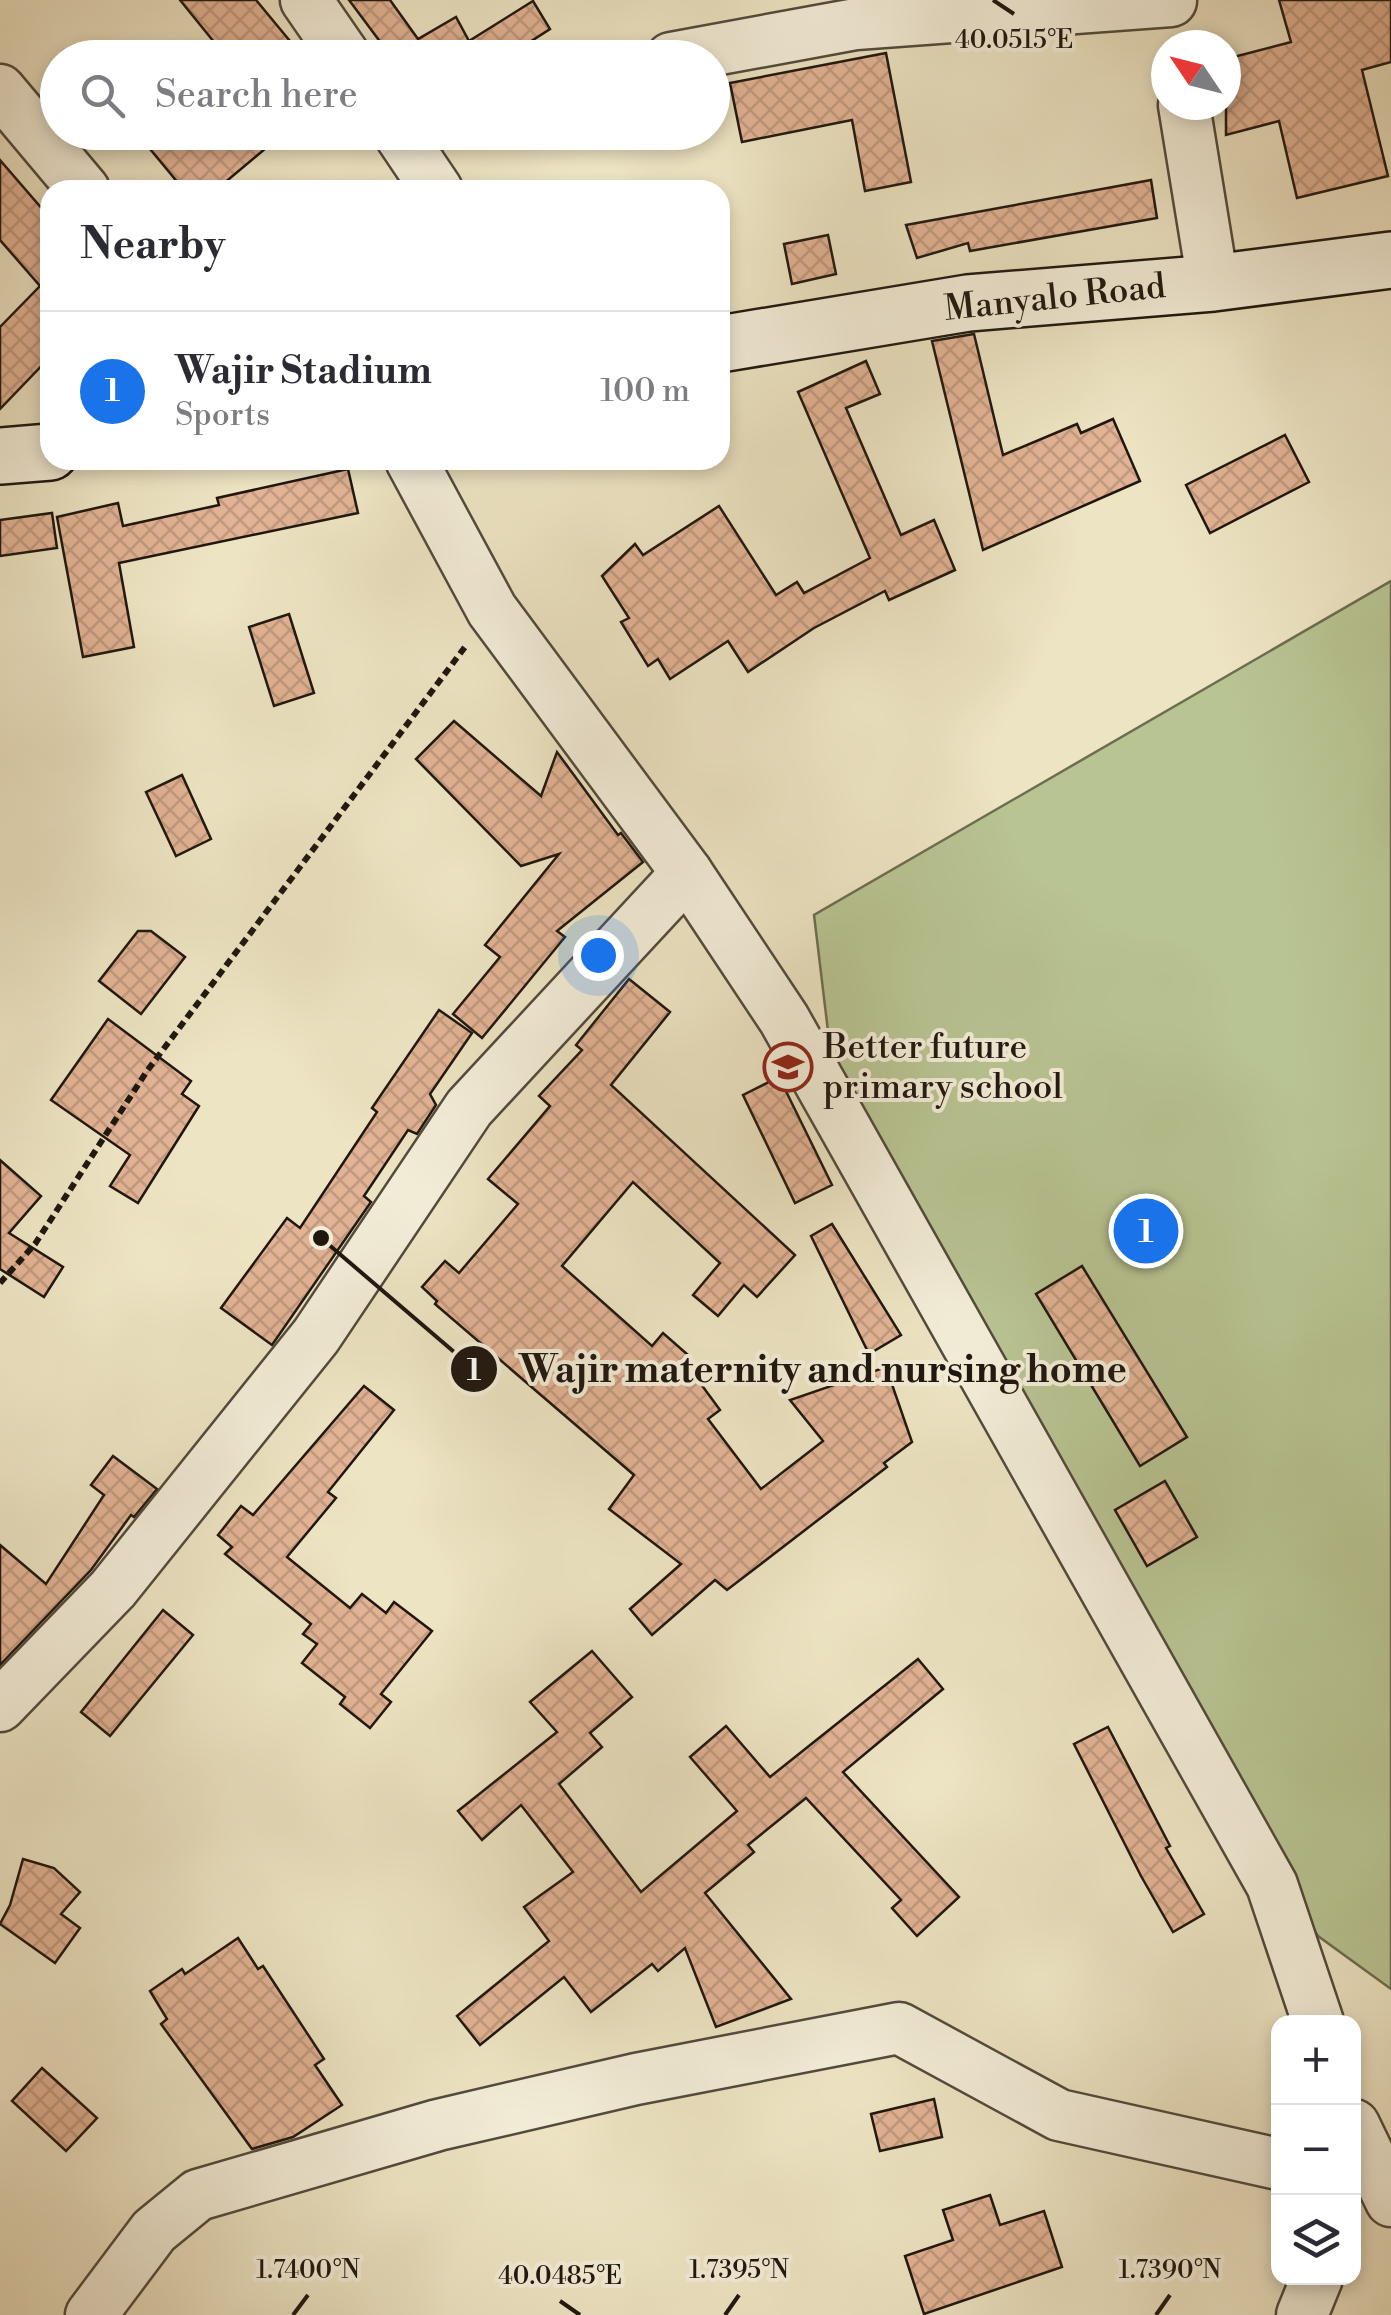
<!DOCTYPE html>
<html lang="en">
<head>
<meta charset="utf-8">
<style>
  body { margin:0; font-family:"Libre Bodoni",serif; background:#f2f2f3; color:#2b2b33 }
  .controls { position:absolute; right:30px; bottom:30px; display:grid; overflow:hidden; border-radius:20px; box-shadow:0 5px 15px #0003 }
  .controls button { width:90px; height:90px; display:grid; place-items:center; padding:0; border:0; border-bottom:2px solid #e1e1e2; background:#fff; color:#2b2b33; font:50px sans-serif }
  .compass { position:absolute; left:1151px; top:30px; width:90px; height:90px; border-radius:50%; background:#fff; box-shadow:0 5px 15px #0003; rotate:305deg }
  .you { position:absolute; left:598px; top:955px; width:35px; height:35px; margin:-25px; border:8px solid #fff; border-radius:50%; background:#1a73e8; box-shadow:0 0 0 15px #1a73e833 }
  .badge { display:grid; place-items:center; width:65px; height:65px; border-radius:50%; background:#1a73e8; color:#fff; font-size:32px; font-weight:700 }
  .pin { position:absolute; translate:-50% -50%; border:5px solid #fff; box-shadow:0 2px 10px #0006 }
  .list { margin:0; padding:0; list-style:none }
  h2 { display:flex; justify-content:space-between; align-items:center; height:130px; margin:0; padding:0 40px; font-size:42px }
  h2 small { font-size:32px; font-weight:400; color:#7c7c81 }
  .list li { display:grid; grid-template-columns:65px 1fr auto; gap:30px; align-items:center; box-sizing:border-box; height:160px; padding:0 40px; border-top:2px solid #e1e1e2 }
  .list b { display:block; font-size:38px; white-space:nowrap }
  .list p { margin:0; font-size:32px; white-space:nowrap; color:#7c7c81 }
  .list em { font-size:32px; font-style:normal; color:#7c7c81 }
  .icon { flex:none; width:55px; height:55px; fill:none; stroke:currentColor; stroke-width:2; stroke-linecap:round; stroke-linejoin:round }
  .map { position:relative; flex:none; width:1391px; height:2315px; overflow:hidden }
  .search { position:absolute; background:#fff; box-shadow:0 5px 15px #0003; left:40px; top:40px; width:690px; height:110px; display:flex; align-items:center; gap:25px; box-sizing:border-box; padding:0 35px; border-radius:55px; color:#7c7c81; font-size:38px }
  .panel { position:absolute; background:#fff; box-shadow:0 5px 15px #0003; left:40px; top:180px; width:690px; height:290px; border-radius:30px }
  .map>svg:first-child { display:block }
  .park { fill:#b9c493; stroke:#6c6e51; stroke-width:2.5 }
  .building { fill:url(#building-cross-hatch); stroke:#1f170f; stroke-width:2.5 }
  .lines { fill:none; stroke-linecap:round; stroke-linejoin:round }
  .street-casing { stroke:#524a3c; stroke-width:55 }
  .secondary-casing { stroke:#1f170f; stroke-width:60 }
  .path { stroke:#1f170f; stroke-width:6; stroke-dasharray:8 5; stroke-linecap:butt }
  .street { stroke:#f3edd8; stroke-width:50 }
  .secondary { stroke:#f3edd8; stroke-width:55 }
  .ticks { fill:none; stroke:#1f170f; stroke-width:4 }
  .labels { text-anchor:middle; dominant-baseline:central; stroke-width:8; stroke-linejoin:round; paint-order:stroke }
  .street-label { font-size:35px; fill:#1f170f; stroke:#f3edd8 }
  .poi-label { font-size:35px; fill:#1f170f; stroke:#f3edd8; text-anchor:start }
  .ticks-label { font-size:25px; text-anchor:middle; fill:#1f170f; stroke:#f3edd8; stroke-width:8; stroke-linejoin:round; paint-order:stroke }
  .leader { fill:none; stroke:#1f170f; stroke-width:4 }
  .callout-dot { fill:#1f170f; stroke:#f3edd8; stroke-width:4 }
  .mark-label { font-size:30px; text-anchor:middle; font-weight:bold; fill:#fff }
  .callout-label { font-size:38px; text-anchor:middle; font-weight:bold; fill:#1f170f; stroke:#f3edd8; stroke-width:8; stroke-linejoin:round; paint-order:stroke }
</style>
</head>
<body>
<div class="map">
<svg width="1391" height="2315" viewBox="0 0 1391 2315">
  <defs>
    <pattern id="building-cross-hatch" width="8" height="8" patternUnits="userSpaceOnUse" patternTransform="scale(2.5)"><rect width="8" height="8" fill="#e2b394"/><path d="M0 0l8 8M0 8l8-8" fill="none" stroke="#c1997e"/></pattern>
  </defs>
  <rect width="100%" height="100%" fill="#ede4c3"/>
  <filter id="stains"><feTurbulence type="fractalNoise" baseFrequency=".002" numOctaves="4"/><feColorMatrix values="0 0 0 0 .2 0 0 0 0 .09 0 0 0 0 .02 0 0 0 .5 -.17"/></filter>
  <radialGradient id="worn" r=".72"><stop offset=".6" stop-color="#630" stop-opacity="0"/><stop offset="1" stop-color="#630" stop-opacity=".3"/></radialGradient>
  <polygon class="park" points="1391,581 1391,1989 1318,1936 1155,1702 838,1114 814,915"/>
  <g class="building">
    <polygon points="180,0 256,0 304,58 227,58"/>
    <polygon points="349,0 390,0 418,39 456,17 469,41 533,1 550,29 505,58 386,58 390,55"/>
    <polygon points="1279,0 1391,0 1391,62 1362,70 1388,176 1297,198 1279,121 1226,135 1226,59 1291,42"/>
    <polygon points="886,53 911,182 865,191 852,120 742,142 730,83"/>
    <polygon points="136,132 285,132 216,190 184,190"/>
    <polygon points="0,160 50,218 50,357 0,409 0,327 40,286 0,240"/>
    <polygon points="1151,180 1157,218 970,251 968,243 917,258 906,225"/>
    <polygon points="828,235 836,274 792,284 784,244"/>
    <polygon points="974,334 1003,455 1077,424 1081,433 1113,419 1140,481 983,550 932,341"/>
    <polygon points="866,361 880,394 846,408 901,535 934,520 955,570 889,600 885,591 814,628 748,672 728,641 670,679 658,659 648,666 621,622 629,618 602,576 635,544 643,555 719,506 776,595 797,582 804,593 870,558 798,392"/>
    <polygon points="1285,435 1309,482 1210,533 1186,485"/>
    <polygon points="348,469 358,513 119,563 134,647 83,657 57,517 118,503 123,526 219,505 217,498"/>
    <polygon points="52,513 57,548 0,556 0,520"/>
    <polygon points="289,614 314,693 274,706 249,627"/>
    <polygon points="454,721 541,796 557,752 618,835 621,833 643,862 557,931 565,937 482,1038 453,1014 500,957 485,945 559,854 521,866 416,759"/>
    <polygon points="182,775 211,839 176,856 146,792"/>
    <polygon points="138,931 151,931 185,957 141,1014 99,981"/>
    <polygon points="629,979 670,1012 611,1085 795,1255 757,1297 744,1285 718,1316 693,1295 720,1263 633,1182 562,1266 652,1346 663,1333 688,1355 684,1361 720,1410 708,1419 761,1489 823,1441 790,1400 886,1367 912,1442 884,1463 887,1467 727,1590 715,1580 652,1635 630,1609 681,1564 609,1509 634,1475 435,1304 437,1301 422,1287 445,1261 459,1273 518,1204 488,1179 550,1106 539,1096 582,1050 576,1045"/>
    <polygon points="439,1010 472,1033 430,1094 436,1105 417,1134 408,1130 364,1196 371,1202 272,1345 221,1308 287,1218 300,1228 377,1112 372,1108"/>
    <polygon points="108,1019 191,1081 182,1094 199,1106 138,1203 110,1186 130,1155 51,1100"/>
    <polygon points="779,1077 832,1185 795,1203 743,1095"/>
    <polygon points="0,1160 41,1196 9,1233 63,1267 44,1297 0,1269"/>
    <polygon points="832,1224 901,1335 869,1354 811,1236"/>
    <polygon points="1082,1266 1187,1437 1140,1466 1036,1294"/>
    <polygon points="364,1386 394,1410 328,1492 336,1498 287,1557 350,1608 362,1594 386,1613 394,1602 432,1631 381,1694 391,1702 370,1728 340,1704 345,1697 302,1663 317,1644 303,1634 311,1624 225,1554 232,1547 218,1535 241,1506 253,1515"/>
    <polygon points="113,1456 157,1489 134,1517 131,1515 91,1570 0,1665 0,1545 46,1584 104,1495 91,1485"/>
    <polygon points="1165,1481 1197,1537 1147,1566 1115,1510"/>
    <polygon points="163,1610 193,1635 110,1736 81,1712"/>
    <polygon points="592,1651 632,1697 590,1733 602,1747 559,1784 641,1892 737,1811 690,1757 726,1726 770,1777 918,1659 943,1689 843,1772 959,1897 917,1936 892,1908 901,1900 806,1798 748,1845 754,1852 705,1893 791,1999 716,2027 685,1948 658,1971 652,1964 591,2012 564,1977 480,2045 457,2016 549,1941 524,1907 573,1872 521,1805 482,1840 458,1811 557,1732 530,1702"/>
    <polygon points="1108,1727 1170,1846 1166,1848 1204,1914 1173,1932 1141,1876 1074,1744"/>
    <polygon points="23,1859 54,1868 80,1892 61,1914 80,1928 55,1963 0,1924 10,1905"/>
    <polygon points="238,1938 258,1969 263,1966 324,2059 315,2065 342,2105 293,2137 252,2149 161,2024 167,2019 150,1991 182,1969 185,1974"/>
    <polygon points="42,2068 97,2118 66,2151 12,2101"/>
    <polygon points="934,2099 942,2137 880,2151 871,2114"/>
    <polygon points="990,2195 1000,2225 1044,2211 1062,2267 924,2314 905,2256 953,2240 943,2210"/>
  </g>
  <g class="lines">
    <g class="street-casing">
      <g id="street">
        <polyline points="306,0 346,58"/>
        <polyline points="671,58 856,24 1171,1"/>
        <polyline points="0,90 84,190"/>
        <polyline points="1184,105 1213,283"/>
        <polyline points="398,132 437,190"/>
        <polyline points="411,460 492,610 687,873 784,1019 1272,1885 1318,2022"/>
        <polyline points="0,1706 113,1589 316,1336 469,1108 687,873"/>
        <polyline points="1354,2125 1391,2201"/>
        <polyline points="91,2315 154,2231 198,2195 438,2125 636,2079 899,2028 1059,2115 1278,2164"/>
        <polyline points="1302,2315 1317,2278"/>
      </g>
    </g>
    <g class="secondary-casing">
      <g id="secondary">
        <polyline points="720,344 968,303 1213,283 1391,260"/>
        <polyline points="0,456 50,452"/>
      </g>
    </g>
    <polyline class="path" points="0,1283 35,1244 147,1071 465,647"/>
    <use href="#street" class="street"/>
    <use href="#secondary" class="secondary"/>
  </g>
  <path class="ticks" d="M 993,0 L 1014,14M 560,2301 L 580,2315M 293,2315 L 308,2295M 725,2315 L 739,2295M 1156,2315 L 1170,2295"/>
  <defs>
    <g id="school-ring" transform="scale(2.5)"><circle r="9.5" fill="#f3edd8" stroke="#8f2418" stroke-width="1.5"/><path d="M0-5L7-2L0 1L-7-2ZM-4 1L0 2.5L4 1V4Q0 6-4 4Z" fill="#8f2418"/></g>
  </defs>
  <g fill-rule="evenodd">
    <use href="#school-ring" x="788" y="1067"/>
  </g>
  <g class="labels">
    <g class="street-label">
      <text transform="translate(1055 298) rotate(-6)">Manyalo Road</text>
    </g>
    <g class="poi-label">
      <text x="823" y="1047">Better future<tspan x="823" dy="40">primary school</tspan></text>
    </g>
  </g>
  <g class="ticks-label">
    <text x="1014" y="48">40.0515°E</text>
    <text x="308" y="2278">1.7400°N</text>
    <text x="739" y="2278">1.7395°N</text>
    <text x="1170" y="2278">1.7390°N</text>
    <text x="560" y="2284">40.0485°E</text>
  </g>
  <path class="leader" d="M321 1238L474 1369"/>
  <g class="callout-dot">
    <circle cx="321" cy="1238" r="10"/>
    <circle cx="474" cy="1369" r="25"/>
  </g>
  <g class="mark-label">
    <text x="474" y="1380">1</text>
  </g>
  <g class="callout-label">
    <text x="823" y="1382">Wajir maternity and nursing home</text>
  </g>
  <rect width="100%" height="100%" filter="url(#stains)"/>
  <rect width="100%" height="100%" fill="url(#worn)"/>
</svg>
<div class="controls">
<button>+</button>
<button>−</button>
<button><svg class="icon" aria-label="layers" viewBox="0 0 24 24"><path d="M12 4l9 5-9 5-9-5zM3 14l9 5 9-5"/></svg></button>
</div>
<svg class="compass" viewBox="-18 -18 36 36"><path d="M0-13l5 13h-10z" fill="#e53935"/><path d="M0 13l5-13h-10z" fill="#7c7c81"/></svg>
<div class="you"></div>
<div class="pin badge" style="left:1146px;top:1231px">1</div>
<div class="search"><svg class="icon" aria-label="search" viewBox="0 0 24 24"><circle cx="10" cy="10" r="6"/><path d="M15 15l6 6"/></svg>Search here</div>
<section class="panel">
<h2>Nearby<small></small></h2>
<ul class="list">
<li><span class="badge">1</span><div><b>Wajir Stadium</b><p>Sports</p></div><em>100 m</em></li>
</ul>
</section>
</div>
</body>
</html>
